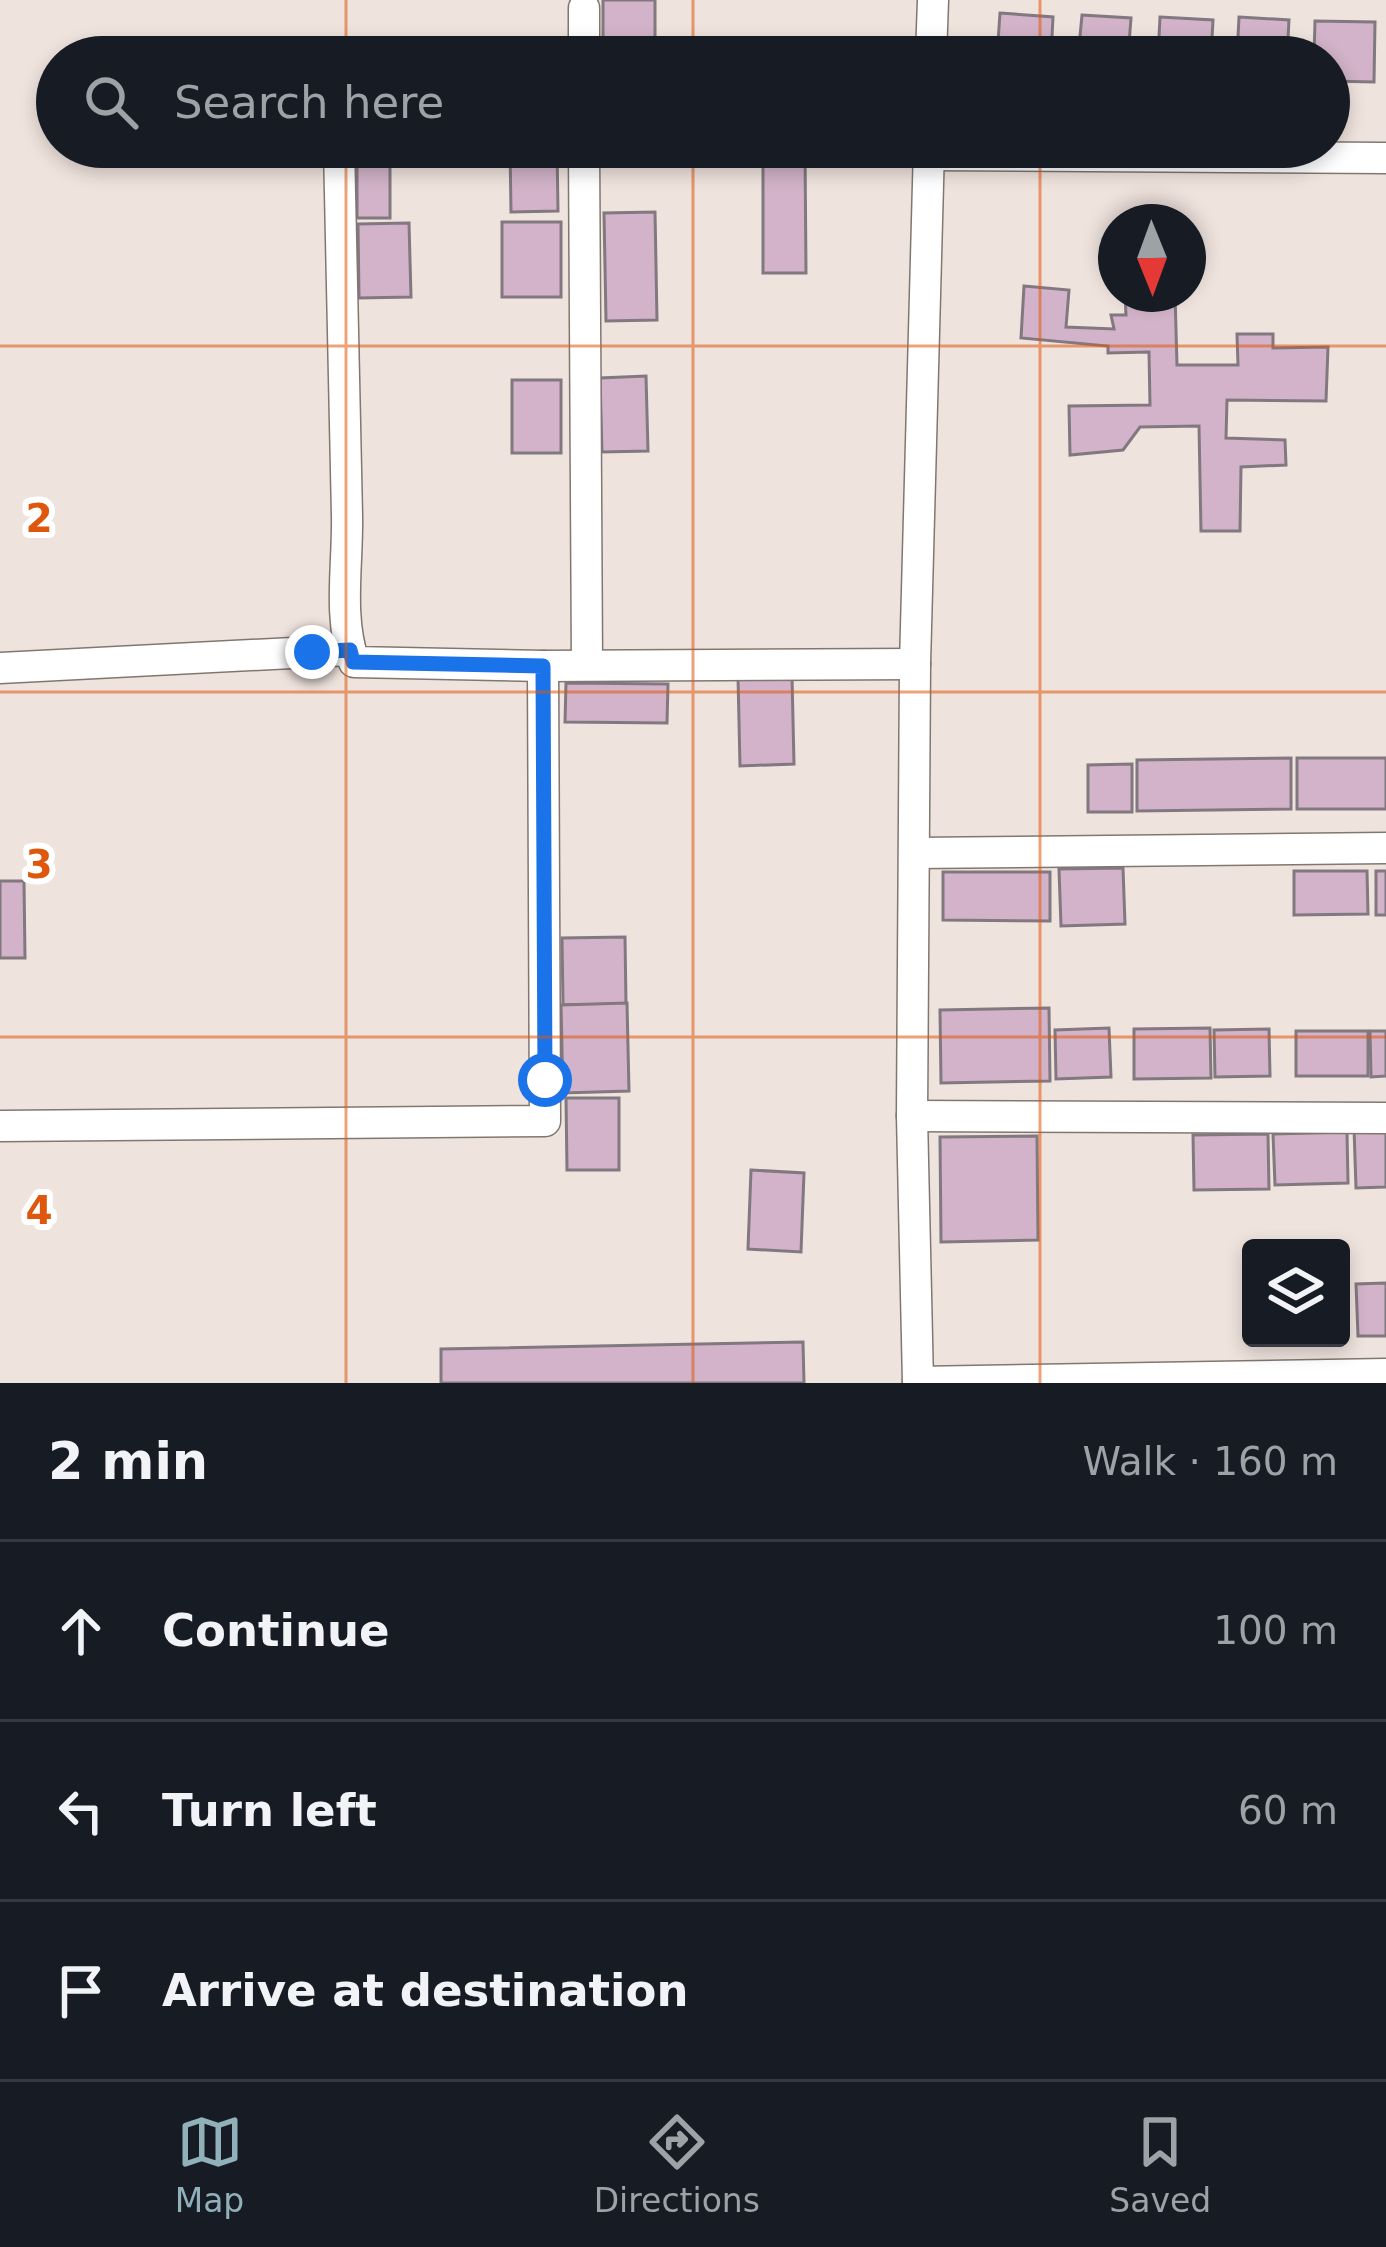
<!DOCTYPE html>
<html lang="en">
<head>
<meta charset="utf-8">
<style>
  body { margin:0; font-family:"DejaVu Sans",sans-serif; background:#20242c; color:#f1f3f6 }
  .controls { position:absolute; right:36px; bottom:36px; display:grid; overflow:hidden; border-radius:12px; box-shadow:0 6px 18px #0003 }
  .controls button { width:108px; height:108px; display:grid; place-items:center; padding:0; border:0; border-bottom:3px solid #363941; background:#171b24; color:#f1f3f6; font:60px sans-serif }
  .compass { position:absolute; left:1098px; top:204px; width:108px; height:108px; border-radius:50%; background:#171b24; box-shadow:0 6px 18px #0003; rotate:179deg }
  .stop { position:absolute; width:36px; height:36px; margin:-27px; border:9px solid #1a73e8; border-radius:50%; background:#fff }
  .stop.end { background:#1a73e8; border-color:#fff; box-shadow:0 3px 12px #0008 }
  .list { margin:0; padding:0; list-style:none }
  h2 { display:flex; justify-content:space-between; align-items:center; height:156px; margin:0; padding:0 48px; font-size:51px }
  h2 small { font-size:39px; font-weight:400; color:#9ea1a6 }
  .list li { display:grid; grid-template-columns:78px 1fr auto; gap:36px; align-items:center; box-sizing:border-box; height:180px; padding:0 48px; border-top:3px solid #363941 }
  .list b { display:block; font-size:45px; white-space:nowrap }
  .list em { font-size:39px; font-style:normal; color:#9ea1a6 }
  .icon { flex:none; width:66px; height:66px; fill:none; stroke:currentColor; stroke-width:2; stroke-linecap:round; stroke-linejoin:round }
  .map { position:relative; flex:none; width:1386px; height:1383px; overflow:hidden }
  .search { position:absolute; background:#171b24; box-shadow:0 6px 18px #0003; left:36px; right:36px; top:36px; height:132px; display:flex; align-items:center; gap:30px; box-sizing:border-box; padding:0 42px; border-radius:66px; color:#9ea1a6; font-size:45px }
  .sheet { height:696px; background:#171b24 }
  nav { display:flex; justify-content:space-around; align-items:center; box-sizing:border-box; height:168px; border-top:3px solid #363941; background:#171b24; font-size:33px; color:#9ea1a6 }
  nav a { display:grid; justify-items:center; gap:6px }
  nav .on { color:#90b0ba }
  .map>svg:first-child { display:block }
  .building { fill:#d2b3c9; stroke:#82787f; stroke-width:3 }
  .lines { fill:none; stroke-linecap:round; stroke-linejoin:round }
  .minor-casing { stroke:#817771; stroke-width:33 }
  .minor { stroke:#fff; stroke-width:30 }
  .route { stroke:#1a73e8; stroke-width:15 }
  .grid { fill:none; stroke:#df570d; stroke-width:3; stroke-opacity:0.55 }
  .grid-label { font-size:39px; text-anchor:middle; font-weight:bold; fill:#df570d; stroke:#fff; stroke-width:12; stroke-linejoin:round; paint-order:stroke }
</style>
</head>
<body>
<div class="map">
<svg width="1386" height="1383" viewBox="0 0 1386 1383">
  <rect width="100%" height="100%" fill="#efe3dd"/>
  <g class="building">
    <rect x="603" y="0" width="52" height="50"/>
    <polygon points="1000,13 1053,17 1051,57 997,57"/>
    <polygon points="1082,15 1131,18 1128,57 1078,57"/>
    <polygon points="1160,17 1213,20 1211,57 1158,57"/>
    <polygon points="1239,17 1289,20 1287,57 1237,57"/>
    <polygon points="1315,21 1375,22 1374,82 1329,81 1329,57 1314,57"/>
    <polygon points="763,53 804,53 804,57 764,57"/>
    <rect x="357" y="147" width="33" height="71"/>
    <polygon points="510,147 557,147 558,211 511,212"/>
    <polygon points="763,147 805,147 806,273 763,273"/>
    <polygon points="655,212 657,320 606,321 604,213"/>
    <rect x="502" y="222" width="59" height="75"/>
    <polygon points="409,223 411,297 359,298 358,224"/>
    <polygon points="1024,286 1069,290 1066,327 1114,329 1111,315 1126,315 1125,294 1175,294 1177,365 1238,365 1237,334 1273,334 1273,348 1328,347 1326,401 1227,400 1226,438 1285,440 1286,465 1241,467 1240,531 1201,531 1199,426 1140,427 1123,450 1070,455 1069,406 1150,405 1149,352 1108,353 1108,346 1021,338"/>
    <polygon points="646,376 648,451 602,452 600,378"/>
    <rect x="512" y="380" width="49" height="73"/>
    <polygon points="792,676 794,764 740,766 738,677"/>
    <polygon points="566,683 668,684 667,723 565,722"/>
    <polygon points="1291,758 1291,809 1137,811 1137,760"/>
    <rect x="1297" y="758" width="89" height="51"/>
    <polygon points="1132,764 1132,812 1088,812 1088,765"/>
    <polygon points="1123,868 1125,924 1061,926 1059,869"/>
    <polygon points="1294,871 1367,871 1368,914 1294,915"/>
    <rect x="1376" y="871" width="10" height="44"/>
    <polygon points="943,872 1050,872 1050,921 943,920"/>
    <polygon points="0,881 24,881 25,958 0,958"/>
    <polygon points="625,937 626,1004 563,1005 562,938"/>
    <polygon points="627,1003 629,1091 563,1093 561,1005"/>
    <polygon points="1049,1008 1050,1081 941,1083 940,1010"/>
    <polygon points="1109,1028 1111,1077 1056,1079 1055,1030"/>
    <polygon points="1210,1028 1211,1078 1134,1079 1134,1029"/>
    <polygon points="1269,1029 1270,1076 1215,1077 1214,1030"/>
    <rect x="1296" y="1031" width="72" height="45"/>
    <polygon points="1370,1031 1386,1031 1386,1076 1371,1077"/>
    <polygon points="566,1098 619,1098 619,1170 567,1170"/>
    <polygon points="1354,1128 1386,1128 1386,1187 1356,1188"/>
    <polygon points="1347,1132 1348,1183 1275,1185 1273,1134"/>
    <polygon points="1268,1134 1269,1189 1194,1190 1193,1135"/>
    <polygon points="1037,1136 1038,1240 941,1242 940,1137"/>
    <polygon points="751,1170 804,1173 801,1252 748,1249"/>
    <polygon points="1386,1283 1386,1336 1358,1336 1356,1284"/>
    <rect x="1341" y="1288" width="6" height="42"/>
    <polygon points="803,1342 804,1383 441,1383 441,1349"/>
  </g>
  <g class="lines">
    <g class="minor-casing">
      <g id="minor">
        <polyline points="584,8 584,57"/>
        <polyline points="931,57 933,0"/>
        <path d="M 339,147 C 341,270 344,393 347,516 C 348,564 338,616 354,662 L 543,666 L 915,664"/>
        <polyline points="584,147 587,665"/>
        <polyline points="929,155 1386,158"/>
        <polyline points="0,668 350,650"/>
        <polyline points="915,853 1386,848"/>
        <polyline points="912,1116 1386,1118"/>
        <polyline points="0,1126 545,1121 543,666"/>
        <polyline points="918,1382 1386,1374"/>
        <polyline points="918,1383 912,1116 915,664 929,147"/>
      </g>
    </g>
    <use href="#minor" class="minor"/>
  </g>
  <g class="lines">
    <polyline class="route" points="312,652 350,650 353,662 543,666 545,1080"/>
  </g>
  <path class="grid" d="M 346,0 L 346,57M 693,0 L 693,57M 1040,0 L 1040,57M 346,147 L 346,1383M 693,147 L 693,1383M 1040,147 L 1040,1383M 0,346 L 1386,346M 0,692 L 1386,692M 0,1037 L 1386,1037"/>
  <g class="grid-label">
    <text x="39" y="532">2</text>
    <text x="39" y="878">3</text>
    <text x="39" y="1224">4</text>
  </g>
</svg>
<div class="controls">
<button><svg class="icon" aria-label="layers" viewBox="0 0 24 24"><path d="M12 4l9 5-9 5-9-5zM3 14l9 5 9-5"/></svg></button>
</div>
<svg class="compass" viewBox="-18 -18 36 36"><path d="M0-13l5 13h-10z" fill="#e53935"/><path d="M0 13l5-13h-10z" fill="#9ea1a6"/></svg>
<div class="stop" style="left:545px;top:1080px"></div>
<div class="stop end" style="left:312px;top:652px"></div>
<div class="search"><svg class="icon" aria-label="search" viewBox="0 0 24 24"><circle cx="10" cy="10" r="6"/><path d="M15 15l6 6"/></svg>Search here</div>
</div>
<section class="sheet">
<h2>2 min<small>Walk · 160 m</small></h2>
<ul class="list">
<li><svg class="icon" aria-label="ahead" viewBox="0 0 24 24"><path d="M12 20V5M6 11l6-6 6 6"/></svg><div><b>Continue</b></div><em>100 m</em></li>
<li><svg class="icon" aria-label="left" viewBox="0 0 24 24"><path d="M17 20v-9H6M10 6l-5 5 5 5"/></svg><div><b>Turn left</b></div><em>60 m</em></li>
<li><svg class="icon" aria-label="arrive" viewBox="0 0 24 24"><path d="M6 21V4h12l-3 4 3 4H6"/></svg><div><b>Arrive at destination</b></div></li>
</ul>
</section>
<nav>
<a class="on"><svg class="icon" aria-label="map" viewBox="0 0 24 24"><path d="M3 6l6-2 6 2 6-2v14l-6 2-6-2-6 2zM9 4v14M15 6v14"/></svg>Map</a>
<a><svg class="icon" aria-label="directions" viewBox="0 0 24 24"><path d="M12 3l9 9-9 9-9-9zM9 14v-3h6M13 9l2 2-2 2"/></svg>Directions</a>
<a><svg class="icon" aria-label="saved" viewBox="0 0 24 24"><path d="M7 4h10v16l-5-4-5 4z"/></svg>Saved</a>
</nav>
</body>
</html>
